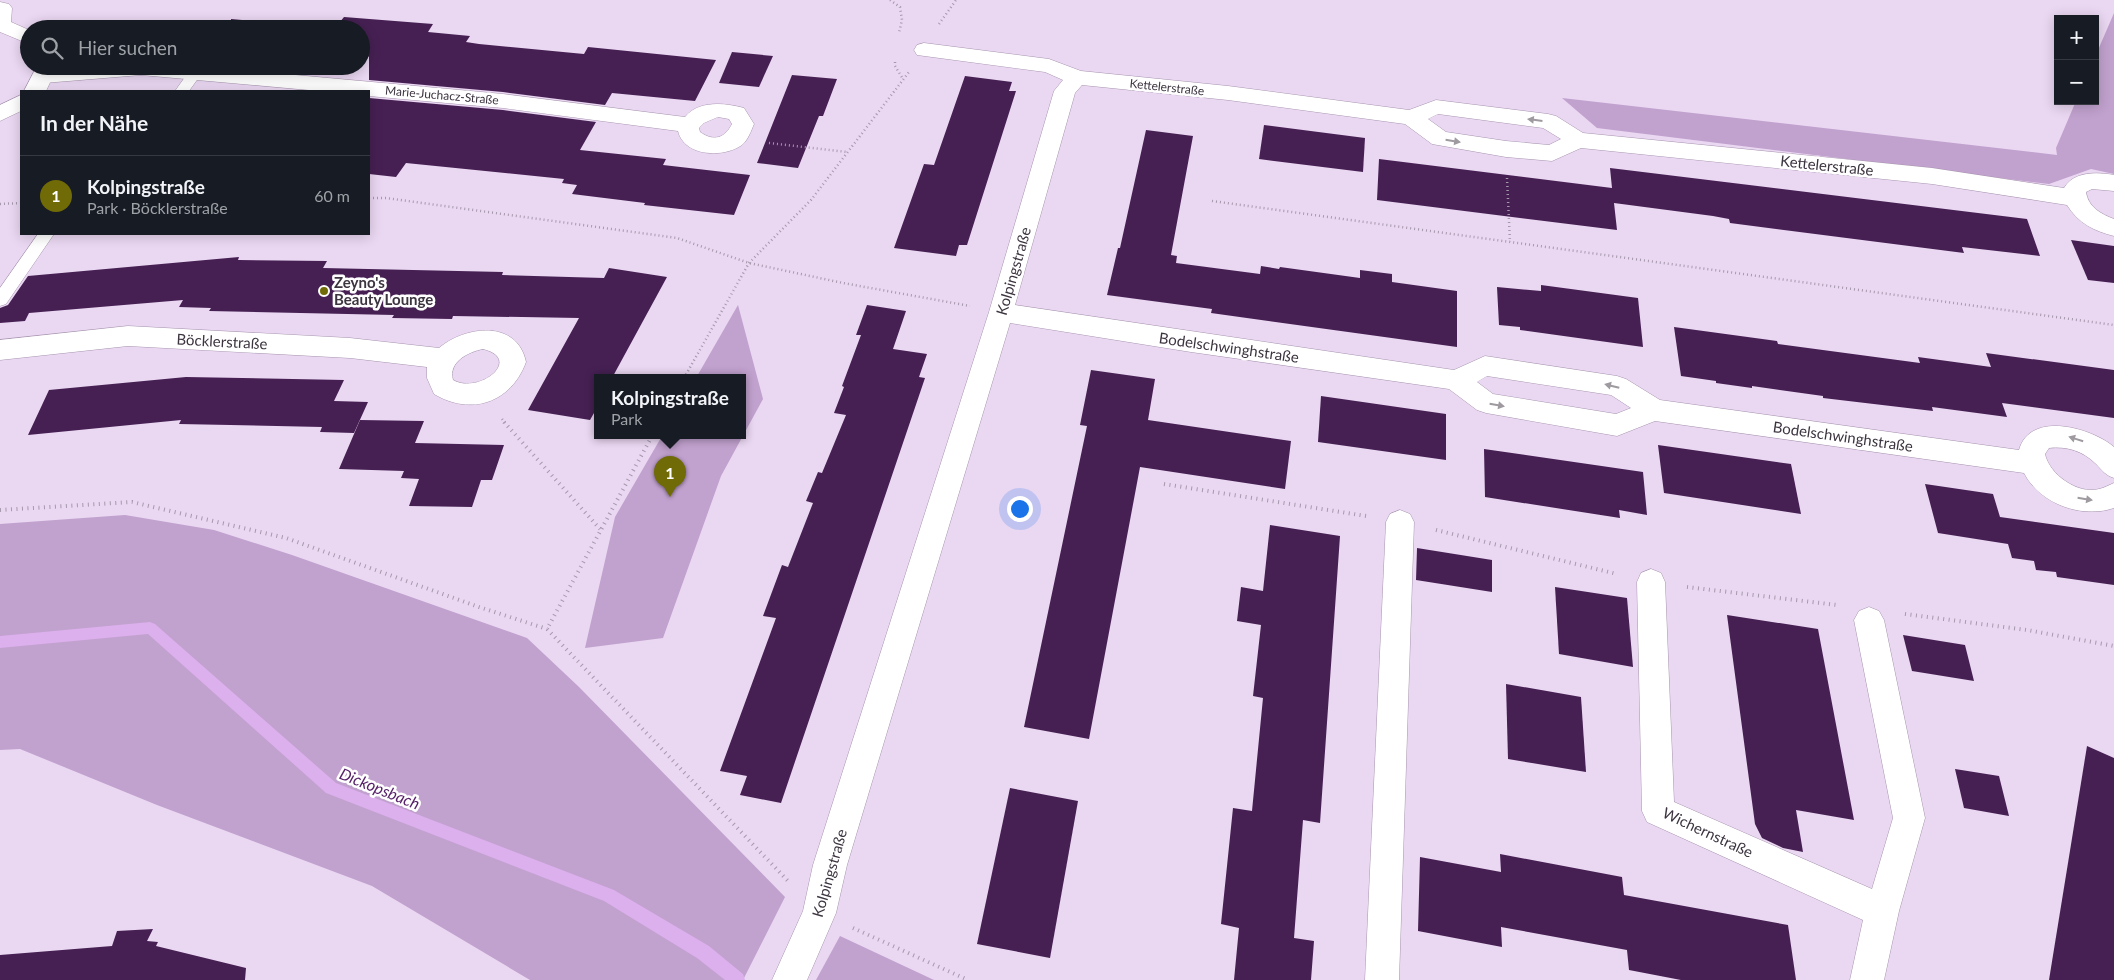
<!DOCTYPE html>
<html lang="de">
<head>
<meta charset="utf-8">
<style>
  body { margin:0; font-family:Lato,sans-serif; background:#242831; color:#f1f3f6 }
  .controls { position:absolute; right:15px; top:15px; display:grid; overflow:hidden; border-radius:0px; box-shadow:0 2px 12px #0003 }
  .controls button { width:45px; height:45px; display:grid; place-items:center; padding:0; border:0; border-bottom:1px solid #363941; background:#171b24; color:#f1f3f6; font:25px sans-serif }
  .you { position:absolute; left:1019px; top:508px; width:18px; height:18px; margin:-12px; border:4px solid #fff; border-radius:50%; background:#1a73e8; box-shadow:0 0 0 8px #1a73e833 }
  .badge { display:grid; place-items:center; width:32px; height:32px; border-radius:50%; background:#706b07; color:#fff; font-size:16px; font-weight:700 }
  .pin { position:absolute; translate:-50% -41px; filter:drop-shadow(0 1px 2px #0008) }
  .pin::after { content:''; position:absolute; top:26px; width:18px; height:15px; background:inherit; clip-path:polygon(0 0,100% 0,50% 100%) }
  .popup { position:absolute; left:594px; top:374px; width:152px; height:65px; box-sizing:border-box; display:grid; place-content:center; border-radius:0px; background:#171b24; filter:drop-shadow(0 1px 4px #0005); font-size:16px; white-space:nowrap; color:#9ea1a6 }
  .popup b { font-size:19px; color:#f1f3f6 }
  .popup::after { content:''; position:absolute; left:50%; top:100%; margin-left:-10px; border:10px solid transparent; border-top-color:#171b24 }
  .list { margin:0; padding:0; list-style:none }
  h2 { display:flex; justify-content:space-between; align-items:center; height:65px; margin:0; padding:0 20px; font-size:21px }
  h2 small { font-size:16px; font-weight:400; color:#9ea1a6 }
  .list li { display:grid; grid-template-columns:32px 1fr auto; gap:15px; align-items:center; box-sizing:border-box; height:80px; padding:0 20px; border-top:1px solid #363941 }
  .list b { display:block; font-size:19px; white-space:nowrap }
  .list p { margin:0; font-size:16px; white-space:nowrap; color:#9ea1a6 }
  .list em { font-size:16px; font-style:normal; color:#9ea1a6 }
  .icon { flex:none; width:28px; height:28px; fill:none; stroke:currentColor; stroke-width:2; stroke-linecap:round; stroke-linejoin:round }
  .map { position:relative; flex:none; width:2114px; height:980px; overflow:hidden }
  .search { position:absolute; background:#171b24; box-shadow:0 2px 12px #0003; left:20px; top:20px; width:350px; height:55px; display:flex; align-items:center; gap:12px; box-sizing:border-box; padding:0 18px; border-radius:28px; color:#9ea1a6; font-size:19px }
  .panel { position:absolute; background:#171b24; box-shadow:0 2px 12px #0003; left:20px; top:90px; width:350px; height:145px; border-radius:0px }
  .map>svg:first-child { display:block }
  .green { fill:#c1a1ce }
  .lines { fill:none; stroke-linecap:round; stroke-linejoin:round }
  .stream { fill:#dcafed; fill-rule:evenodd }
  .building { fill:#462053 }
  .service-casing { stroke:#a795ae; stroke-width:1 }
  .minor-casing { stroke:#a795ae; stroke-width:1 }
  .tertiary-casing { stroke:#a795ae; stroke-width:1 }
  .path-far1 { stroke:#a698ac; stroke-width:2.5; stroke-dasharray:1 3; stroke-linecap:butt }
  .path { stroke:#a698ac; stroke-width:4; stroke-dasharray:1 4.5; stroke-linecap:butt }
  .service { fill:#fff; fill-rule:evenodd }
  .minor { fill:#fff; fill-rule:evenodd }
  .tertiary { fill:#fff; fill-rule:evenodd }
  .oneway { fill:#9e9a9f }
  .poi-dot { fill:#706b07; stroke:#fff; stroke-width:2 }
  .labels { text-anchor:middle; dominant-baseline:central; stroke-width:5; stroke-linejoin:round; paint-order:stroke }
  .far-street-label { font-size:12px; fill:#3c343f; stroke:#fff }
  .street-label { font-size:15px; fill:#3c343f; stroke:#fff }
  .poi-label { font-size:15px; font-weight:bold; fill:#3c343f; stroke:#fff; text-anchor:start }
  .water-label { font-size:16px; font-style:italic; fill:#57226a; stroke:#fff }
</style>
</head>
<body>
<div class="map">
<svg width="2114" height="980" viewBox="0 0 2114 980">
  <rect width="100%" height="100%" fill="#ead7f2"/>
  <g class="green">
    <polygon points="2114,13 2114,174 2091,169 2049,184 1597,128 1562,98 2057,155 2056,148 2076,101 2095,101 2095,57"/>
    <polygon points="738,305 763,399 721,476 663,638 585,648 615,517 662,436 742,436 742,378 696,378"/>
    <polygon points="125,515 214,530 292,555 527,638 579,687 785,897 743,980 530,980 372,886 157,805 20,749 0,750 0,524"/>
    <polygon points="840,936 934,980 816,980"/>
  </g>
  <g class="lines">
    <polygon class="stream" points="150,622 155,624 336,783 614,890 709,946 743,974 745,980 725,980 697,958 604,901 326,793 148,634 0,648 0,636"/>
  </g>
  <g class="building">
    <polygon points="344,17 433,24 428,32 470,36 466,42 479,44 584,54 588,47 716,60 695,101 612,93 605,105 503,92 369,80 369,56 361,66 361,29 231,29 231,19 335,28"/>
    <polygon points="732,52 773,56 759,87 719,83"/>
    <polygon points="792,75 837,79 823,116 819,116 798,168 757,163"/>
    <polygon points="965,76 1012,82 1009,91 1016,91 967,245 959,245 956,256 894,248 924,164 934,165"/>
    <polygon points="369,98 503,110 596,122 580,150 666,159 663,165 750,175 734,215 644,205 645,203 572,194 577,185 562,183 564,179 406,163 396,177 369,174"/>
    <polygon points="1264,125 1365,138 1363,172 1259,159"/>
    <polygon points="1146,130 1193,136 1171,255 1177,256 1176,263 1260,274 1261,266 1279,269 1280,267 1360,278 1360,270 1392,274 1392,282 1457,291 1457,347 1211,313 1212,309 1107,295 1118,248 1120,248"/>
    <polygon points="1379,159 1612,188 1610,168 2027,219 2040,256 1962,247 1964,253 1730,223 1729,219 1713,216 1614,203 1617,230 1377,200"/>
    <polygon points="2071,240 2114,246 2114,283 2088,280"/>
    <polygon points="239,257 238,260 327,261 323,268 503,272 502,275 604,278 609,268 667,277 612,378 598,378 598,406 590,420 528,410 579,318 453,316 452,319 392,318 394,315 209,311 211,308 179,307 183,300 29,313 25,321 0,323 0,308 8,305 28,276"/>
    <polygon points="1541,285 1638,298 1643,347 1520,330 1520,327 1499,325 1497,287 1541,291"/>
    <polygon points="867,305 906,311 893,349 927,354 919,377 925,378 781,803 740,795 747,776 720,771 776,618 763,616 782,565 788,567 813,503 806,501 818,472 822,473 846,415 834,413 844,387 842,386 861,335 856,335"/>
    <polygon points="1674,327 1777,341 1778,344 1920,363 1918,357 1991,367 1986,353 2114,370 2114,418 2002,403 2007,417 1932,407 1933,411 1823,398 1823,396 1752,386 1752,388 1716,383 1716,381 1681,376"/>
    <polygon points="1091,370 1155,379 1148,420 1291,441 1285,489 1140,467 1089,739 1024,727 1087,426 1080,425"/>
    <polygon points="186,377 344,380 334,401 368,402 354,433 320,432 322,427 179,424 181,420 28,435 49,390"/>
    <polygon points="1321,396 1446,414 1446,460 1318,442"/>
    <polygon points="360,420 424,421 415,443 504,445 492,480 481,480 472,507 409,506 419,479 401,478 404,471 339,469"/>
    <polygon points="1658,445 1791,464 1801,514 1664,493"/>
    <polygon points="1484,449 1643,472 1647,515 1619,510 1620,518 1485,497"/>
    <polygon points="1925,484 1993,494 2000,517 2114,533 2114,585 2057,577 2056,572 2036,570 2034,561 2012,558 2008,544 1938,533"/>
    <polygon points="1270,525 1340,536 1320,823 1303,820 1294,938 1314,941 1311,980 1234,980 1239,928 1221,924 1233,808 1252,811 1263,698 1253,696 1261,625 1237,621 1241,587 1263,591"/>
    <polygon points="1417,548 1492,560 1492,592 1416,580"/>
    <polygon points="1555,587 1627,598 1633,667 1559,654"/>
    <polygon points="1727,615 1818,629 1854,820 1796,810 1803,852 1783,848 1762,838 1755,824"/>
    <polygon points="1903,635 1965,645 1974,681 1912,671"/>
    <polygon points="1506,684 1581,697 1586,772 1508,759"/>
    <polygon points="2087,746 2114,758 2114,980 2049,980"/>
    <polygon points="1955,769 1999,776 2009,816 1964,808"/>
    <polygon points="1010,788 1078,801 1050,958 977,944"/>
    <polygon points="1500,854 1622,877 1624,895 1788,925 1796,980 1681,980 1629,970 1627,950 1501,927 1502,947 1418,931 1420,857 1501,872"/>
    <polygon points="153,929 147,941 158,942 156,946 246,968 245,980 0,980 0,955 112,946 117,931"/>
  </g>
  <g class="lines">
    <g class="service-casing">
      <g id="service">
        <polygon points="195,69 200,70 202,73 189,91 175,91 190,70"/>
        <polygon points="38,234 54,234 6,304 0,306 0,288"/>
      </g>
    </g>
    <g class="minor-casing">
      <g id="minor">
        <path d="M 924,43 L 1049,59 L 1081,71 L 1228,86 L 1409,110 L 1436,100 L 1548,114 L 1556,116 L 1583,133 L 1932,168 L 2064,188 C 2074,171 2097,172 2114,175 L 2114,191 L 2092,189 L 2086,192 C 2088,207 2101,214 2114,219 L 2114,236 C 2094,231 2078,223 2067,205 L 1932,184 L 1581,148 L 1552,161 L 1506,157 L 1432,144 L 1405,124 L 1228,100 L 1082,85 L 1075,93 L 1015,305 L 1454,370 L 1485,356 L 1617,376 L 1626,379 L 1660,400 L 2019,450 C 2030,410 2092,428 2114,447 L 2114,478 C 2105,475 2103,471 2096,464 C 2083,451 2067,446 2049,448 L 2045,454 C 2049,474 2078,495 2099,489 C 2104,488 2109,485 2114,483 L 2114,508 C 2082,519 2040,504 2024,473 L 1655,421 L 1617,436 L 1486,413 L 1477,410 L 1449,389 L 1191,352 L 1010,323 L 847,865 L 836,913 L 807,980 L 772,980 L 803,911 L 813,865 L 989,312 L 1054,91 L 1063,80 L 1045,72 L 917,55 L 914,50 L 917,45 ZM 1438,114 L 1543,128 L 1561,139 L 1549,145 L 1506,141 L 1446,132 L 1428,119 ZM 1487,376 L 1611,395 L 1631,408 L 1616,414 L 1493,394 L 1477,382 Z"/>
        <path d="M 79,66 L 197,66 L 503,94 L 685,117 C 699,100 725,103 744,108 L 754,124 C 751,131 748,140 742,145 C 724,158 684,157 678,131 L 503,108 L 369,96 L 369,91 L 320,91 L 141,75 L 44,83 L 37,81 L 33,76 L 37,71 ZM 718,117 L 729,119 L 732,124 C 725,138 714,142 700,132 L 699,128 L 704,123 Z"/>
        <path d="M 128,326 L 350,338 L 439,348 C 465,326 517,319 526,362 C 511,403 471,416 434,394 L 427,378 L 427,367 L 350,358 L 128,346 L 0,360 L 0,340 ZM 483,349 C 524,359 479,395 453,380 C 448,362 468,352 483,349 Z"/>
        <polygon points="1400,510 1410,514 1414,522 1399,980 1365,980 1386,522 1390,514"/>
        <polygon points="1651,569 1661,573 1665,582 1674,802 1872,889 1893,818 1854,620 1859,611 1869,607 1879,611 1884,620 1925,818 1899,911 1884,980 1850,980 1863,920 1647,822 1642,811 1637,582 1641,573"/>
      </g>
    </g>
    <g class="tertiary-casing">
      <g id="tertiary">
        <polygon points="0,2 9,4 12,8 11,22 29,30 29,44 0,32"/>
        <polygon points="37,66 58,66 46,91 24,91"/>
        <polygon points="21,95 21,111 0,121 0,105"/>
      </g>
    </g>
    <g class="path-far1">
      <polyline points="890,0 900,7 902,20 899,33"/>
      <polyline points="939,24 956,0"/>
      <polyline points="895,62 895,66 903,79"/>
      <polyline points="769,143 847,152"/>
      <polyline points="1507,178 1510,242"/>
      <polyline points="369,198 386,198 677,238 749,263 843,283 970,306"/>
      <polyline points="1212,201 2114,325"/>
      <polyline points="0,204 21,203"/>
      <polyline points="684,378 749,263 811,200 909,72"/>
      <polyline points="502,419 505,423"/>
    </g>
    <g class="path">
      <polyline points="504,422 600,529"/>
      <polyline points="652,436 547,629 788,881"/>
      <polyline points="1164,484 1366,516"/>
      <polyline points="0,510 132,502 286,538 479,607 547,629"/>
      <polyline points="1436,530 1617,574"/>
      <polyline points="1687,587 1837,605"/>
      <polyline points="1905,614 2027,630 2114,646"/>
      <polyline points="853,928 968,980"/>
    </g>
    <use href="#service" class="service"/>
    <use href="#minor" class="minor"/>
    <use href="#tertiary" class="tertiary"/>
  </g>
  <defs><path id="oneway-solid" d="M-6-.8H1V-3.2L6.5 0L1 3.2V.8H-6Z" transform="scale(1.25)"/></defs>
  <g class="oneway">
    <use href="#oneway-solid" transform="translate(1535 120) rotate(-173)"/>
    <use href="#oneway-solid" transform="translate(1453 141) rotate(9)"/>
    <use href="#oneway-solid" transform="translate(1612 386) rotate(-166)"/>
    <use href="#oneway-solid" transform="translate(1497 405) rotate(10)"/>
    <use href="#oneway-solid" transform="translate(2076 439) rotate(-163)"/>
    <use href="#oneway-solid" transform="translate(2085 499) rotate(9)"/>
  </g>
  <circle class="poi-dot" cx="324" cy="291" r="5"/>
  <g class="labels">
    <g class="far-street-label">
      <text transform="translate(1167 87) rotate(6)">Kettelerstraße</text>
      <text transform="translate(442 95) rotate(5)">Marie-Juchacz-Straße</text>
    </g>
    <g class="street-label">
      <text transform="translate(1827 165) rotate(6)">Kettelerstraße</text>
      <text transform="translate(1013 271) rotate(-74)">Kolpingstraße</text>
      <text transform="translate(222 341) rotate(3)">Böcklerstraße</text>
      <text transform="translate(1229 347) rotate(8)">Bodelschwinghstraße</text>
      <text transform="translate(1843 436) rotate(8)">Bodelschwinghstraße</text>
      <text transform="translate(1708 832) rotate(25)">Wichernstraße</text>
      <text transform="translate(829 873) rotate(-74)">Kolpingstraße</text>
    </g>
    <g class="poi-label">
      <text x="334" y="282">Zeyno's<tspan x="334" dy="17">Beauty Lounge</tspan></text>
    </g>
    <g class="water-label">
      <text transform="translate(380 788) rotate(22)">Dickopsbach</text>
    </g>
  </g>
</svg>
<div class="controls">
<button>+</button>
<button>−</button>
</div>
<div class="you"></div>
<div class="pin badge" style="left:670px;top:497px">1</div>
<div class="popup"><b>Kolpingstraße</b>Park</div>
<div class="search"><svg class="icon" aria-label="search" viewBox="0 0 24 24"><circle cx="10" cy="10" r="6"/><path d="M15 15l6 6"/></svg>Hier suchen</div>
<section class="panel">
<h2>In der Nähe<small></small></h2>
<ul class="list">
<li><span class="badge">1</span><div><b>Kolpingstraße</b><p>Park · Böcklerstraße</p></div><em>60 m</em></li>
</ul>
</section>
</div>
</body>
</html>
